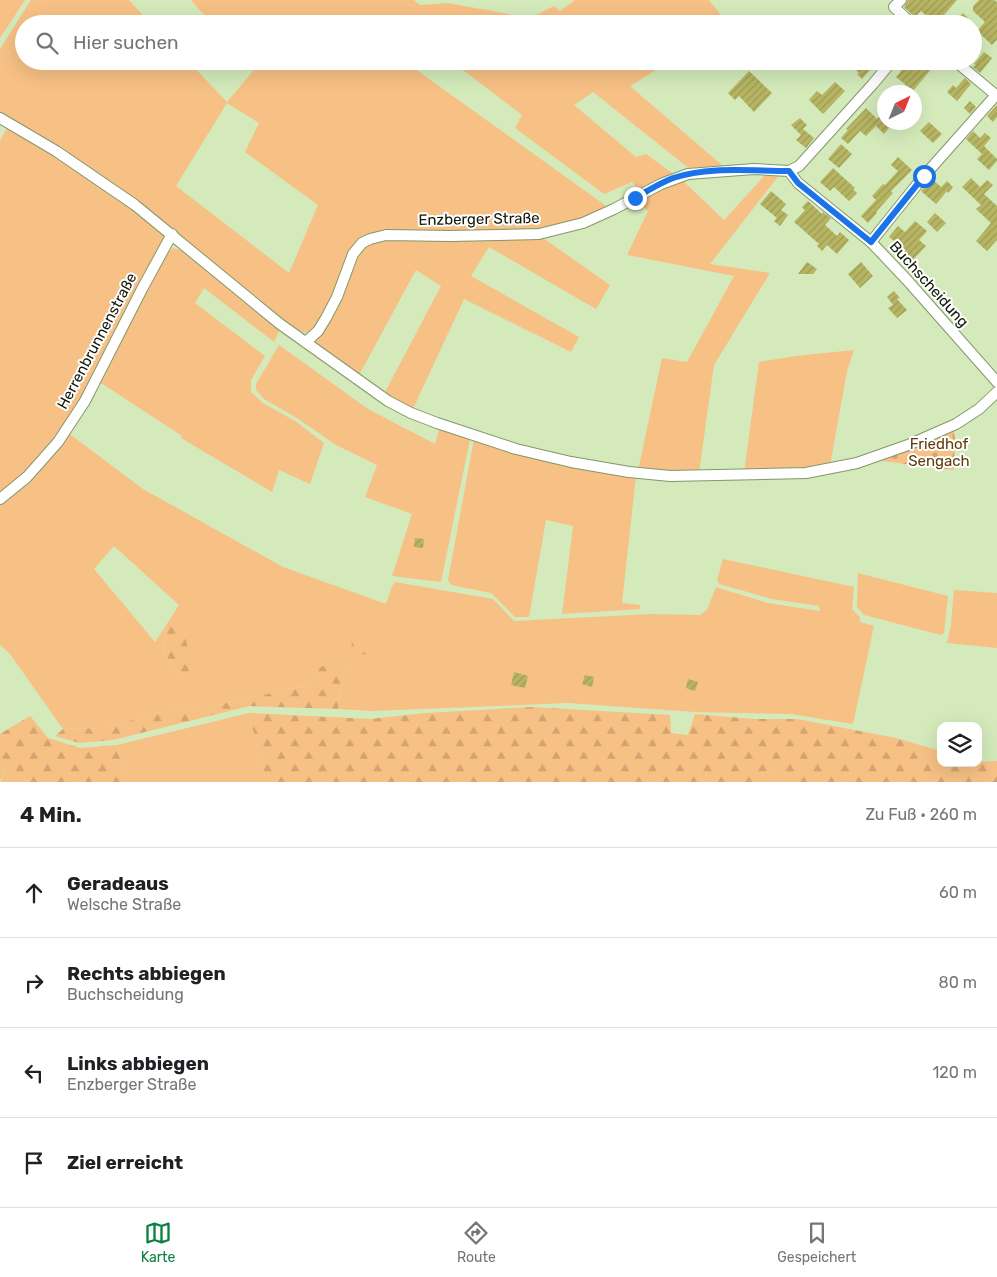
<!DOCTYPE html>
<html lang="de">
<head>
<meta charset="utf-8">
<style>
  body { margin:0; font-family:Rubik,sans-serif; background:#f2f2f2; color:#202124 }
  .controls { position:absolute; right:15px; bottom:15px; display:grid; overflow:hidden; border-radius:10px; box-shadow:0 5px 20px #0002 }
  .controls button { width:45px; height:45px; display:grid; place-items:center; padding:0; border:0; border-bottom:1px solid #e0e0e0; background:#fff; color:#202124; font:25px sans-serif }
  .compass { position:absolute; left:877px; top:85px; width:45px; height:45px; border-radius:50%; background:#fff; box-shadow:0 5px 20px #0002; rotate:43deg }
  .stop { position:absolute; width:15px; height:15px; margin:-11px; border:4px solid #1a73e8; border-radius:50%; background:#fff }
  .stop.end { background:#1a73e8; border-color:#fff; box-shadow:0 1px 5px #0008 }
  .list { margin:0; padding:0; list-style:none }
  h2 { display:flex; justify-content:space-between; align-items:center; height:65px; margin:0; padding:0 20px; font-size:21px }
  h2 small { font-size:16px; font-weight:400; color:#757577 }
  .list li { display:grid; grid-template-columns:32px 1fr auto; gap:15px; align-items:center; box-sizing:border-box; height:90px; padding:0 20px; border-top:1px solid #e0e0e0 }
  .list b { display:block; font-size:19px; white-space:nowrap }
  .list p { margin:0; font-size:16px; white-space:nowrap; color:#757577 }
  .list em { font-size:16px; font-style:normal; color:#757577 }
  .icon { flex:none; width:28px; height:28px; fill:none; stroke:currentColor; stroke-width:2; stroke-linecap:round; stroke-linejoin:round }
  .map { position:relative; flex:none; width:997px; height:782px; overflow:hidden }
  .search { position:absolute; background:#fff; box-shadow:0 5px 20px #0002; left:15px; right:15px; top:15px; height:55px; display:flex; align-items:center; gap:12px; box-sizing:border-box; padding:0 18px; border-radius:28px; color:#757577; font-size:19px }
  .sheet { height:425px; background:#fff }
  nav { display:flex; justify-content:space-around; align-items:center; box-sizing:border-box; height:70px; border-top:1px solid #e0e0e0; background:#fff; font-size:14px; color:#757577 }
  nav a { display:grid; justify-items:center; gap:2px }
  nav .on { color:#0b8043 }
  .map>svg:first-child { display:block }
  .green { fill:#f7c085; fill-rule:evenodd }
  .forest { fill:url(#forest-firs) }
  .cemetery { fill:url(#cemetery-stones) }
  .building { fill:url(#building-hatch) }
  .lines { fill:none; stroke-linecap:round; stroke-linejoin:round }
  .minor-casing { stroke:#83976b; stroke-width:12 }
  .minor { stroke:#fff; stroke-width:10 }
  .route { stroke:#1a73e8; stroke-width:6 }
  .labels { text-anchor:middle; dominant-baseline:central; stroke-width:4; stroke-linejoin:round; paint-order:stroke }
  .street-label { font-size:15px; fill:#121908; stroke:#fff }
  .park-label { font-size:15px; fill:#613b07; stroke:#fff }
</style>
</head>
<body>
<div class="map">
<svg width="997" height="782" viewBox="0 0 997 782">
  <defs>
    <pattern id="forest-firs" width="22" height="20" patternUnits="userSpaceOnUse" patternTransform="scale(1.25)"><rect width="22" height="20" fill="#f7c085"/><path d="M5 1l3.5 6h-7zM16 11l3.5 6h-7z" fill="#d3a471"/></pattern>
    <pattern id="cemetery-stones" width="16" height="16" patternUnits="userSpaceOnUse" patternTransform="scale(1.25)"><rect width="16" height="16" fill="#f7c085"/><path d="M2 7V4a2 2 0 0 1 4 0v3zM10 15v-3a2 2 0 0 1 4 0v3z" fill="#d3a471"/></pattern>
    <pattern id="building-hatch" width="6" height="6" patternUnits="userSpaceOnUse" patternTransform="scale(1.25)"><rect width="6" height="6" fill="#b7b563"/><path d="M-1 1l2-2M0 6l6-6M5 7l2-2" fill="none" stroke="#9c9b54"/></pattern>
  </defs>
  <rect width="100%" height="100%" fill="#d4eaba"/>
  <g class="green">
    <polygon points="0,0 25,0 0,38"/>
    <path d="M 31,0 L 129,0 L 151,24 L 24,24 L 24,61 L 188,61 L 227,102 L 253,71 L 245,61 L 404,61 L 609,208 L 566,225 L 529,232 L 372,233 L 358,240 L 327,310 L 316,325 L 306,333 L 294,329 L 156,217 L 107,180 L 0,113 L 0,49 ZM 227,103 L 259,123 L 245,152 L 318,205 L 289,273 L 176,186 Z"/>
    <polygon points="191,0 414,0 420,5 448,3 530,18 554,6 560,11 575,0 709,0 728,24 402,24 399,22 396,24 212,24"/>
    <polygon points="451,61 671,61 630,86 723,166 691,170 593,92 574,105 636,157 646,154 675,175 639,190 632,182 604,194 515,128 522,115"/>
    <polygon points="8,126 123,201 164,232 166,239 99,367 65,427 29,469 0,495 0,141"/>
    <polygon points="767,173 780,174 710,264 770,273 714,365 699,473 638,471 662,358 687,362 734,276 627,255 648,211 637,202 664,187 682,180 724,220"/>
    <polygon points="543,238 610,285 596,309 489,247 471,276 579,337 571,352 464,299 412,411 384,394 441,286 416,270 358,377 315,346 316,340 327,327 361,250 374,242 390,239"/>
    <polygon points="173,248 184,251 280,330 274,342 204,288 195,303 265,356 251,380 251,392 263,403 295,421 324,443 310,484 279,470 272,492 181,438 182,436 101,383 164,256"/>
    <polygon points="279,345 368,409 435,444 440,426 470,439 441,582 392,576 412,514 365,497 377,465 336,445 297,418 264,399 256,390 256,384"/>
    <polygon points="854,350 847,371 830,466 744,473 759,362 796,356"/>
    <path d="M 67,432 L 143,489 L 283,567 L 386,604 L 392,586 L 395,582 L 493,599 L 514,621 L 651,614 L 700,615 L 707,610 L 716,587 L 768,603 L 820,611 L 819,606 L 772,599 L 719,584 L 717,580 L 723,559 L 854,587 L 852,609 L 860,617 L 860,622 L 874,626 L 853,724 L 790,714 L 695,712 L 568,703 L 373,711 L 338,709 L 345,662 L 317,668 L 313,684 L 191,711 L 175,709 L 104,728 L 63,729 L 10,654 L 0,645 L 0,502 ZM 114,546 L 179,605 L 172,616 L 184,627 L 183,682 L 163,652 L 166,633 L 165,627 L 155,642 L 94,569 Z"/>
    <polygon points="474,439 636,476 622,603 640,605 640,609 562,614 573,526 546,520 529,617 515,617 491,593 451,585 448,580"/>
    <polygon points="858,573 948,596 944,633 941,635 864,615 857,607"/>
    <polygon points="954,590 997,593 997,648 947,643 951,624"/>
    <polygon points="249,713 266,782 125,782 117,745"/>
    <polygon points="5,770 30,782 1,782"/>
    <polygon points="762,772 781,774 782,782 763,782"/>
  </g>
  <g class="forest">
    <polygon points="172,616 184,626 192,676 183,682 163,652 166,633 165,627"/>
    <polygon points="353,639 373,645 371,656 350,651"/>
    <polygon points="341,661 345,661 338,709 250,706 113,740 79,743 55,736 63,729 104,728 175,709 191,711 313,684 317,668"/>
    <polygon points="532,707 670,715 671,733 688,735 695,714 754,719 797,719 896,738 937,750 941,751 941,763 978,763 978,762 997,761 997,782 782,782 781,774 762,772 763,782 266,782 249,713 370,719 426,713"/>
    <polygon points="30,716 48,738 80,748 117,745 125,782 30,782 5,770 0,782 0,734"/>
  </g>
  <polygon class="cemetery" points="953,429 955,437 954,470 882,461 882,458"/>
  <g class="building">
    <polygon points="908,0 957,0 944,15 954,23 963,13 968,18 964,24 929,24 932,21 921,11 915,17 904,7"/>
    <polygon points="979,0 994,0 997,2 997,40 992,45 977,31 985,22 973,11 973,6"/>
    <polygon points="984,52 992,58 980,73 973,67 976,65 974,64"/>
    <polygon points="862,61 864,61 872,68 862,79 857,74 859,73 855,69"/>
    <polygon points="913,61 938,61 913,91 896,77 901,71 897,67 902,62 908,67"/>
    <polygon points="749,71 772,93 754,112 739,96 735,100 728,93"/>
    <polygon points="965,78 971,84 957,101 947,92 953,85 956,88"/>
    <polygon points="835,82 845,91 823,114 809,100 817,91 822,95"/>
    <polygon points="970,101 976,107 970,114 964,108"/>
    <polygon points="997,105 997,117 993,122 987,116"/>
    <polygon points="866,108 877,119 884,111 884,122 894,122 884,134 876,126 866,136 860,131 848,144 841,138 848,130 846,129"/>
    <polygon points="800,118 807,125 803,129 814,138 806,148 796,140 801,135 791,125"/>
    <polygon points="929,122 942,134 933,143 920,131"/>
    <polygon points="973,131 980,138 985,133 991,138 984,146 997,159 997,161 989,170 977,159 982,154 966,139"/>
    <polygon points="841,144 852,154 839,168 828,159"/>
    <polygon points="898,157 912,170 891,191 893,193 876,212 877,213 868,223 861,216 876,200 872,196 883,184 885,185 898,171 891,165"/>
    <polygon points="833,168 855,188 853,189 857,193 849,201 834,187 830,191 820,182"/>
    <polygon points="971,178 980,187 987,180 993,185 984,194 997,206 997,240 987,251 976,241 991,223 976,209 981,205 962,187"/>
    <polygon points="932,179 941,187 947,181 953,187 948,193 947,191 936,204 921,191"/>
    <polygon points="771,191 786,204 781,210 788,215 780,226 774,221 777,218 760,204"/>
    <polygon points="808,201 822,214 823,212 831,218 825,225 837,236 840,232 849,240 837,254 827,245 822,251 817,246 819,244 794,222 805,210 802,207"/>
    <polygon points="935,213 946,223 937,232 927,222"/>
    <polygon points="915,221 927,231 919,240 926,246 909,264 901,256 906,250 889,237 898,226 905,232"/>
    <polygon points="807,262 817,269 813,274 798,274"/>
    <polygon points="861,262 873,276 860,288 848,274"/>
    <polygon points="894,291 900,298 897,299 907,310 897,318 888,308 893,305 887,297"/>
    <polygon points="415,538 424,539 423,548 414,547"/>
    <polygon points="514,672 528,676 525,688 511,685"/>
    <polygon points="585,675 594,677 592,687 582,684"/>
    <polygon points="688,679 698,682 695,691 686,688"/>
  </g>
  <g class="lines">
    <g class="minor-casing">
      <g id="minor">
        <polyline points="901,0 894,7 912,24"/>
        <polyline points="955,61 997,96"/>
        <polyline points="0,118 56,151 135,205 280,324 388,401 411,413 437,423 516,449 571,462 629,472 670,476 806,473 857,463 908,445 956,424 979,409 997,392"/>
        <polyline points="789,171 798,183 871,242 907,280 997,382"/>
        <polyline points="871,242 924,176 996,95"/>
        <polyline points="306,342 318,331 326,318 337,297 353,254 362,243 370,239 386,235 450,236 539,234 583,223 614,209 661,184 688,174 754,169 789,171 799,166 873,84 892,61"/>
        <polyline points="0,499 27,477 58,442 85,401 142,289 172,234"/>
      </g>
    </g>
    <use href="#minor" class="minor"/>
  </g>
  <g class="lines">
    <path class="route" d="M 635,198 C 647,191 660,183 673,178 C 709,166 751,171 789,171 L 798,183 L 871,242 L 924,176"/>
  </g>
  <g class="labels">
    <g class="street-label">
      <text transform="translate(479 219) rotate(-1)">Enzberger Straße</text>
      <text transform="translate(929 284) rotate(48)">Buchscheidung</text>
      <text transform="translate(97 341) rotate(-62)">Herrenbrunnenstraße</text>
    </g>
    <g class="park-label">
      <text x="939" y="444">Friedhof<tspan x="939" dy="17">Sengach</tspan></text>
    </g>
  </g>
</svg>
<div class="controls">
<button><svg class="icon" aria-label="layers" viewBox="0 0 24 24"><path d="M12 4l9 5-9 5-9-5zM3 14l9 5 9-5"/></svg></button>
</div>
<svg class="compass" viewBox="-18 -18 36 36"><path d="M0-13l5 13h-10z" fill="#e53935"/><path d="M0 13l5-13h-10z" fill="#757577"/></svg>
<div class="stop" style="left:924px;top:176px"></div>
<div class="stop end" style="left:635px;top:198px"></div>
<div class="search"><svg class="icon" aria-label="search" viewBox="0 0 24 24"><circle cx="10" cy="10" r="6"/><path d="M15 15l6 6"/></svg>Hier suchen</div>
</div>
<section class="sheet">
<h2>4 Min.<small>Zu Fuß · 260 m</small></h2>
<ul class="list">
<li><svg class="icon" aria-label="ahead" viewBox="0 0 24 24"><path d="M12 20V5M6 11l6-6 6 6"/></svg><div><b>Geradeaus</b><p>Welsche Straße</p></div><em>60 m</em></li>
<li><svg class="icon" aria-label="right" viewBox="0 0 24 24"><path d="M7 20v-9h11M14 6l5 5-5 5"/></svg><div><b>Rechts abbiegen</b><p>Buchscheidung</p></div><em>80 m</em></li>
<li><svg class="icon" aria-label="left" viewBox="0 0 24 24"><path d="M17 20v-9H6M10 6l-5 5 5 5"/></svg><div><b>Links abbiegen</b><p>Enzberger Straße</p></div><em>120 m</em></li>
<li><svg class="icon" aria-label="arrive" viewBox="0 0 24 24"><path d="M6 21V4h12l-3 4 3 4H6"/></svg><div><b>Ziel erreicht</b></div></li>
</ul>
</section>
<nav>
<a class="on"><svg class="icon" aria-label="map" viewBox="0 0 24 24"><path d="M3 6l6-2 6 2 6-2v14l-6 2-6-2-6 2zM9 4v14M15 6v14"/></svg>Karte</a>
<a><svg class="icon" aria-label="directions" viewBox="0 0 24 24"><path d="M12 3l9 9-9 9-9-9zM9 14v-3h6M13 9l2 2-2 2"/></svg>Route</a>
<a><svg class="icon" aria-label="saved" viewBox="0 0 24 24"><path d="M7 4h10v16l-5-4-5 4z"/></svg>Gespeichert</a>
</nav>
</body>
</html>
